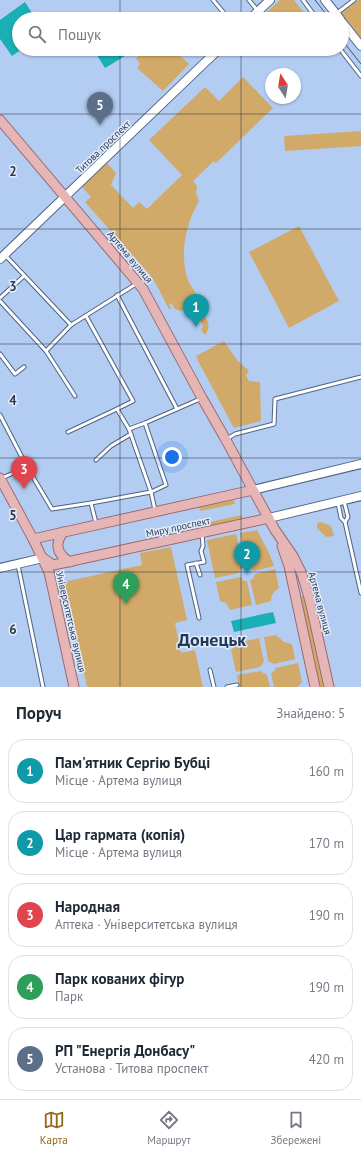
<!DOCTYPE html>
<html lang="uk">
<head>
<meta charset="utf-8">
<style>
  body { margin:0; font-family:"PT Sans",sans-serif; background:#f2f2f3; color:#1f2937 }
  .compass { position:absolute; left:265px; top:68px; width:36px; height:36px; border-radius:50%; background:#fff; box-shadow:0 1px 3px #0004; rotate:348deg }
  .you { position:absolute; left:172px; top:457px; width:14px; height:14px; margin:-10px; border:3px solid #fff; border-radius:50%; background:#1a73e8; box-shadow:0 0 0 6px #1a73e833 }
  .badge { display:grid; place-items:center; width:26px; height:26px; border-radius:50%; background:#936914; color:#fff; font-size:13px; font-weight:700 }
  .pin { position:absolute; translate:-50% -33px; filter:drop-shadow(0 1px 2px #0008) }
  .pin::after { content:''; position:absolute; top:21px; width:14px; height:12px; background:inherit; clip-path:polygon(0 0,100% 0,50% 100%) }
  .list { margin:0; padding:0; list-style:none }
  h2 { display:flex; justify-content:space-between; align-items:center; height:52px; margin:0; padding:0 16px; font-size:17px }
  h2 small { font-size:13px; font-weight:400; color:#747a83 }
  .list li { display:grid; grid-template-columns:26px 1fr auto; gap:12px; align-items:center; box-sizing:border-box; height:64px; margin:0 8px 8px; padding:0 8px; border:1px solid #e0e1e3; border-radius:16px }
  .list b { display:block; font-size:15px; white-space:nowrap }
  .list p { margin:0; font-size:13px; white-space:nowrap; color:#747a83 }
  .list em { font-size:13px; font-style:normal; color:#747a83 }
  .icon { flex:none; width:22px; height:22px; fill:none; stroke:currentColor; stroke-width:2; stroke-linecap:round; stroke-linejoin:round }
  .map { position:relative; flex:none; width:361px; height:687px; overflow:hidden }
  .search { position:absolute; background:#fff; box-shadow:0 1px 3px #0004; left:12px; right:12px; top:12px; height:44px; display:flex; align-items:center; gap:10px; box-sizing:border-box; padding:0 14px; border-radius:22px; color:#747a83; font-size:15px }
  .sheet { height:412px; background:#fff }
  nav { display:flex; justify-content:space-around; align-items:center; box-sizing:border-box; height:56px; border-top:1px solid #e0e1e3; background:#fff; font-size:11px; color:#747a83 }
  nav a { display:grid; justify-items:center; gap:2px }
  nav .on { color:#936914 }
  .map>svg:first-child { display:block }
  .green { fill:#d1aa6a }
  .water { fill:#19afb4 }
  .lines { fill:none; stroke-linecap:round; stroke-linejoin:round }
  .lane-casing { stroke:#4e6384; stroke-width:5 }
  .secondary-casing { stroke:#4e6384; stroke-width:10 }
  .primary-casing { stroke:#9c6970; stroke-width:11 }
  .lane { stroke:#fff; stroke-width:3 }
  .secondary { stroke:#fff; stroke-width:8 }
  .primary { stroke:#e6b5b6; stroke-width:9 }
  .tram { stroke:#465264; stroke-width:1 }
  .grid { fill:none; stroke:#303948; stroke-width:1; stroke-opacity:0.55 }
  .labels { text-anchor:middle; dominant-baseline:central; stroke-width:3; stroke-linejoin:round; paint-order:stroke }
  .street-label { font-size:10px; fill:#303948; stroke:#dfecff }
  .town-label { font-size:18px; font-weight:bold; fill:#243755; stroke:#dfecff }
  .grid-label { font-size:13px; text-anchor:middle; font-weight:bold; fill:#303948; stroke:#dfecff; stroke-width:3; stroke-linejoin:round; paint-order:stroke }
</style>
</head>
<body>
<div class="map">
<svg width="361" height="687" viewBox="0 0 361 687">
  <rect width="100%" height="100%" fill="#b3ccf1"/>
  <g class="green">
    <polygon points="280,0 294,0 309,19 259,19"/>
    <polygon points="358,0 361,0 361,38 341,13"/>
    <polygon points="146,49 173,49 189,64 163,91 137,68 140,64 136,58"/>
    <path d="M 243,77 L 273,108 L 216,163 L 214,161 L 193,181 L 197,186 L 196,193 L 199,201 C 186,223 179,255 188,280 C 191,287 199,295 197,302 L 180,311 L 175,309 L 171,303 L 169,304 L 171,309 L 169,309 L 156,284 L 150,275 L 85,202 L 91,197 L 82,187 L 106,162 L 116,173 L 111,185 L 133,208 L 139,202 L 147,209 L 182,175 L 149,140 L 205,87 L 219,101 Z"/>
    <polygon points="361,131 361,146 285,151 284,136"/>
    <polygon points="299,226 339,301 289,328 249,252"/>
    <path d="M 199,313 C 208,317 212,326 205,335 L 201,330 L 203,326 C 202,322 200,320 195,320 L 194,314 Z"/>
    <polygon points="224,341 237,360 249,371 246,375 249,381 260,382 261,421 234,428 198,361 196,356"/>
    <polygon points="233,499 235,504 200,511 199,507"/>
    <polygon points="241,515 244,521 204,529 202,524"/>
    <polygon points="321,522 331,526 334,536 326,537 317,528 317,523"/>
    <polygon points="257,530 270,555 274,566 254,571 247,566 240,533"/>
    <polygon points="236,534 244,567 241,569 239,573 215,578 207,540"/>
    <polygon points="171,547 187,620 175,623 181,653 195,650 203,687 87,687 64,582 142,565 140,553"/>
    <path d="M 275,569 L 279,588 C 274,591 271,595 271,601 L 256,605 L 250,580 L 253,579 L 255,574 Z"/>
    <polygon points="241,577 244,581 247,581 252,605 230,610 226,603 220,601 216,582"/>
    <polygon points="301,596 305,597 325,687 319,687 300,599"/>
    <polygon points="276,635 284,642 292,644 295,659 274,664 268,661 264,637"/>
    <polygon points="259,638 264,662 260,667 236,672 231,650 236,646 237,643"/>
    <polygon points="298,663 302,682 298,687 274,687 271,674 275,670 275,668"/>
    <polygon points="261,671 263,673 267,675 270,687 239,687 237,675"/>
  </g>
  <g class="water">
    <polygon points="25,2 36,19 19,19 19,49 22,49 12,56 0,39 0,20"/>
    <polygon points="93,49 127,49 130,53 105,68"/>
    <polygon points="273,612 276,623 234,632 231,621"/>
  </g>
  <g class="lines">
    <g class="lane-casing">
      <g id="lane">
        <polyline points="213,0 229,19"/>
        <polyline points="249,0 257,10"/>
        <polyline points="303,0 317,19"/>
        <polyline points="337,13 354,0"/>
        <polyline points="340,49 361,76"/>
        <polyline points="5,255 71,325"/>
        <polyline points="117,295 177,409"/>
        <polyline points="0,298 24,276"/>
        <polyline points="0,301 46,351 71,325 136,284"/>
        <polyline points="86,316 133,401 117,409"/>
        <polyline points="46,351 75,396"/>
        <polyline points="0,354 15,374 24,367"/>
        <polyline points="0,415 27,467 52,509 91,503 151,492 166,485 145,423"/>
        <polyline points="129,429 151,492 155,510"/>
        <polyline points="68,432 117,409 129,429 145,423 200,399"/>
        <polyline points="227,439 235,434 274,424 275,399 361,377"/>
        <polyline points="96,460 111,446 131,434"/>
        <polyline points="2,478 27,467"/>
        <polyline points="344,501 348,517 345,522"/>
        <polyline points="91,503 96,523"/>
        <polyline points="338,503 341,518 345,522 361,593"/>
        <polyline points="196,563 200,575"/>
        <polyline points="18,565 43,687"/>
        <polyline points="199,618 187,565 204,562 201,551 203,546 202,533"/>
        <polyline points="210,670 214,687"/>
        <polyline points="227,687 237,685"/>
      </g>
    </g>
    <g class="secondary-casing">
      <g id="secondary">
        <polyline points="325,0 340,19"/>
        <polyline points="250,19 270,0"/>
        <polyline points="342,22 361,46"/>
        <polyline points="0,259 219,49"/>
        <polyline points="253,490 361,464"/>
        <polyline points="269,518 361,496"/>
        <polyline points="0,568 43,558"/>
      </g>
    </g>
    <g class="primary-casing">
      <g id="primary">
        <polyline points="0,120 143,289 202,398 226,440 253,490 275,530 293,556 302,574 310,601 329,687"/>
        <polyline points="0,478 33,539 49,572 74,687"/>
        <path d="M 63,532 C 54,545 57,554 70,562"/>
        <polyline points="33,539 253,490"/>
        <polyline points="282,546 289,566 315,687"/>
        <polyline points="43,558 53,565 58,564 269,518"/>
      </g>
    </g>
    <use href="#lane" class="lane"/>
    <use href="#secondary" class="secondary"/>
    <use href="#primary" class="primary"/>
    <g class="tram">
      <polyline points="315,0 330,19"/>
      <polyline points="342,40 361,64"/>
    </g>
  </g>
  <path class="grid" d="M 120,0 L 120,19M 241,0 L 241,19M 120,49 L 120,687M 241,49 L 241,687M 0,114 L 361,114M 0,229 L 361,229M 0,344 L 361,344M 0,458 L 361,458M 0,572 L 361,572"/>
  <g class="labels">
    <g class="street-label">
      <text transform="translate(103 147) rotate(-44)">Титова проспект</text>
      <text transform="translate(130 257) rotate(50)">Артема вулиця</text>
      <text transform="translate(178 527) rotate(-12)">Миру проспект</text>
      <text transform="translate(320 603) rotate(75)">Артема вулиця</text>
      <text transform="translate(71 622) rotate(77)">Університетська вулиця</text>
    </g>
    <g class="town-label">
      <text x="212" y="639">Донецьк</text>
    </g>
  </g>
  <g class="grid-label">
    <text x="13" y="176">2</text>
    <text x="13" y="291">3</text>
    <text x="13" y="405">4</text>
    <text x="13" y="520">5</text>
    <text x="13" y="634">6</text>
  </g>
</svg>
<svg class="compass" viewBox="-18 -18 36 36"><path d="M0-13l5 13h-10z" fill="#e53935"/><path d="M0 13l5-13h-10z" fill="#747a83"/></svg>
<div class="you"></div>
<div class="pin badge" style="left:196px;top:327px;background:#0f9aa8">1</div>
<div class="pin badge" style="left:247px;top:574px;background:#0f9aa8">2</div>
<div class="pin badge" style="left:24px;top:489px;background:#e0444e">3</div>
<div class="pin badge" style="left:126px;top:604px;background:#2e9e5b">4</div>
<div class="pin badge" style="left:100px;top:125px;background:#5c6f8a">5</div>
<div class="search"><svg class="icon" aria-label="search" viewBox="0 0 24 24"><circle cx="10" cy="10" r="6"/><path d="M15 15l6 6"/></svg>Пошук</div>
</div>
<section class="sheet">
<h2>Поруч<small>Знайдено: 5</small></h2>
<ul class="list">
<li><span class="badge" style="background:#0f9aa8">1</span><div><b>Пам'ятник Сергію Бубці</b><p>Місце · Артема вулиця</p></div><em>160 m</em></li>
<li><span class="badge" style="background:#0f9aa8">2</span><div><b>Цар гармата (копія)</b><p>Місце · Артема вулиця</p></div><em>170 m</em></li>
<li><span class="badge" style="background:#e0444e">3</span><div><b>Народная</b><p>Аптека · Університетська вулиця</p></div><em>190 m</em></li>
<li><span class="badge" style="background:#2e9e5b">4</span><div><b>Парк кованих фігур</b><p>Парк</p></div><em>190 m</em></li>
<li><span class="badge" style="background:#5c6f8a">5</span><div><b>РП &quot;Енергія Донбасу&quot;</b><p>Установа · Титова проспект</p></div><em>420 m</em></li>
</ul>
</section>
<nav>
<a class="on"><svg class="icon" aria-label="map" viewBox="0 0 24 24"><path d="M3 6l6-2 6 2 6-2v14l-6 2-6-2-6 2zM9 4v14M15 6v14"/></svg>Карта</a>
<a><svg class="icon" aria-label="directions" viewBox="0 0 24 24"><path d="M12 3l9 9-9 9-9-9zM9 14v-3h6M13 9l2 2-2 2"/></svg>Маршрут</a>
<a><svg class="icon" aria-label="saved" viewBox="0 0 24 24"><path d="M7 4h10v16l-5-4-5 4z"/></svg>Збережені</a>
</nav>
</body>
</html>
